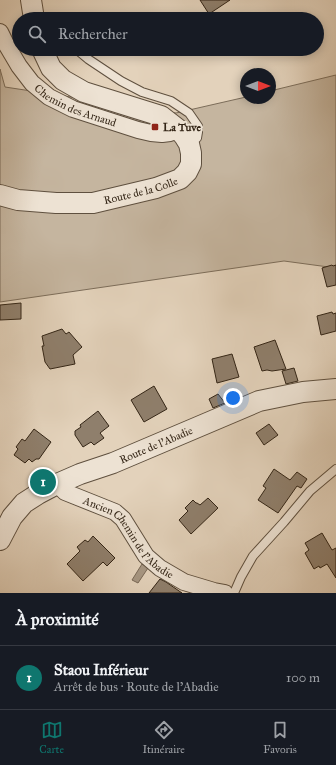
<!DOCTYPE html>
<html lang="fr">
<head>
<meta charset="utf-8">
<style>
  body { margin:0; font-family:"IM FELL Great Primer",serif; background:#242831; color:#f1f3f6 }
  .compass { position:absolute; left:240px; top:68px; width:36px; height:36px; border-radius:50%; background:#171b24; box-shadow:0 2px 10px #0003; rotate:90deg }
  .you { position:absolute; left:233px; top:398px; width:14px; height:14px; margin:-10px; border:3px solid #fff; border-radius:50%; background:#1a73e8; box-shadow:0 0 0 6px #1a73e833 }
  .badge { display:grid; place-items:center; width:26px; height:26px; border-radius:50%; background:#0f766e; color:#fff; font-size:13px; font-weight:700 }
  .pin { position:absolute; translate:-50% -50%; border:2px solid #fff; box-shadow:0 1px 4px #0006 }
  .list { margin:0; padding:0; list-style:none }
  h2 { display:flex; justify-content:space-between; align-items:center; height:52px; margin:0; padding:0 16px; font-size:17px }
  h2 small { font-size:13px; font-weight:400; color:#9ea1a6 }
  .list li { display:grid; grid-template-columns:26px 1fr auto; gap:12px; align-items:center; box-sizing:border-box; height:64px; padding:0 16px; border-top:1px solid #363941 }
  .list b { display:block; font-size:15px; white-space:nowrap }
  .list p { margin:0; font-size:13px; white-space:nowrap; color:#9ea1a6 }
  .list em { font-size:13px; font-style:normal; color:#9ea1a6 }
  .icon { flex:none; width:22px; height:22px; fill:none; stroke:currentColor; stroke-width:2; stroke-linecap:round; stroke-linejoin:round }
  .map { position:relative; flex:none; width:336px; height:593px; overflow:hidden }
  .search { position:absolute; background:#171b24; box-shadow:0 2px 10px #0003; left:12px; right:12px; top:12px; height:44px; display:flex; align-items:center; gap:10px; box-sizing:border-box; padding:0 14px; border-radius:22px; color:#9ea1a6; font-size:15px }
  .sheet { height:116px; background:#171b24 }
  nav { display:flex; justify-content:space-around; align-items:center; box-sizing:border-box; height:56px; border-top:1px solid #363941; background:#171b24; font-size:11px; color:#9ea1a6 }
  nav a { display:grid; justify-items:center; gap:2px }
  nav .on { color:#0f766e }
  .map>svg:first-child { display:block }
  .green { fill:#c5b59f; stroke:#7c6d5a }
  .water { fill:#a79783; stroke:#796957 }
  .building { fill:#8f7f6c; stroke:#332516 }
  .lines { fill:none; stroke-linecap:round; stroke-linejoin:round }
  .service-casing { stroke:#5f503f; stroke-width:10 }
  .minor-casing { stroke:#5f503f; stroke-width:18 }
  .tertiary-casing { stroke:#5f503f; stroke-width:22 }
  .service { stroke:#ede2d3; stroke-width:8 }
  .minor { stroke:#ede2d3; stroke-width:16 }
  .tertiary { stroke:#ede2d3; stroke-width:20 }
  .poi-dot { fill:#8f2418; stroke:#ede2d3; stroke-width:1.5 }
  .labels { text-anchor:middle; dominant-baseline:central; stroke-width:4; stroke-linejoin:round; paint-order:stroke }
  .street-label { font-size:11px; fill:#332516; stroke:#ede2d3 }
  .poi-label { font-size:11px; font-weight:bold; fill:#332516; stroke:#ede2d3; text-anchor:start }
</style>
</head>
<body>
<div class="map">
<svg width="336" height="593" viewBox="0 0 336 593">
  <rect width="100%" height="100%" fill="#e3d2bb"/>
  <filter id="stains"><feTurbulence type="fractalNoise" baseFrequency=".005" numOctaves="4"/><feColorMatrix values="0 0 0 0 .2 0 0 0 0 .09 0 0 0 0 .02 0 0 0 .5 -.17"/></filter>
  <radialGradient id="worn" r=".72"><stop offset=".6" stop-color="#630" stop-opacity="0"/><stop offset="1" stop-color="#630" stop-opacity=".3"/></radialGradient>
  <polygon class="green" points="0,69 5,87 176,113 246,97 246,98 270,98 270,91 336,75 336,268 284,261 0,302"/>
  <polygon class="water" points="142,564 143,565 144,564 148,568 138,583 132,580"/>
  <g class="building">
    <polygon points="200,0 230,0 209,14"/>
    <polygon points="332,265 333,266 336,265 336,285 327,287 322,268"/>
    <polygon points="21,303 21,319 0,320 0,305"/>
    <polygon points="332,312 333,314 336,313 336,331 321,335 317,316"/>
    <polygon points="62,329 66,334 69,332 82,347 73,355 75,364 50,369 45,362 42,346 44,346 42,336"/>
    <polygon points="275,340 286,369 272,371 267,370 262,371 254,347"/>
    <polygon points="232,354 239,377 217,383 212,359"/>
    <polygon points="294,368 298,381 286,384 282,371"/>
    <polygon points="154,386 167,409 144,422 131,400"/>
    <polygon points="218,394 225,403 213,408 209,399"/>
    <polygon points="98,411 109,426 100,433 104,438 94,445 91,442 83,447 75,435 75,431 81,427 80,425"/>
    <polygon points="269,424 278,435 264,445 256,433"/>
    <polygon points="34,429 51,442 39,459 36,459 32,462 29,459 25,463 14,455 18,449 16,447 22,439 25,441"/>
    <polygon points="274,469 290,480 297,472 307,479 301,488 297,486 278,513 258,500 266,488 263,486"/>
    <polygon points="208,498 218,508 191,534 179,520 188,511 185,508 193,500 196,503 197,503 200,505"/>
    <polygon points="322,533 332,550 336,548 336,578 327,564 320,568 319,566 314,569 305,553 309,550 305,543"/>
    <polygon points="93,536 115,558 107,566 103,562 83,581 67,564 80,551 77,547 85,540 88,542"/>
    <polygon points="160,579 166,582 182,593 149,593"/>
  </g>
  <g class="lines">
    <g class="service-casing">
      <g id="service">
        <polyline points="76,49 88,59 121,81 142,92 171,101 189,113 198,126 198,132 197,138 190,143"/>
        <polyline points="234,593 241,577 253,556 284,522 310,491 336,469"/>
      </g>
    </g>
    <g class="minor-casing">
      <g id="minor">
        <path id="s1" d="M 0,32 L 6,44 L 19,66 L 32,83 L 49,97 L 73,109 L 138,130 L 151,133 L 162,134 L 170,133 L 179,130"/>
        <path id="s2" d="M 57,484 L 65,492 L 115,512 L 123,519 L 146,556 L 160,568 L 184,582 L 214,591 L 225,593"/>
      </g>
    </g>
    <g class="tertiary-casing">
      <g id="tertiary">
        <polyline points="31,0 34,19"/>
        <path id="s3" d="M 0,195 L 18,200 L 56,203 L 93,203 L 156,188 L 180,179 L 187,172 L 191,164 L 191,153 L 189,144 L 184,136 L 179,130 L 161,116 L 84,92 L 63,80 L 51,68 L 42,49"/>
        <path id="s4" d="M 0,540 L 12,517 L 24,503 L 38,494 L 57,484 L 80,474 L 113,463 L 259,401 L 303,392 L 336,389"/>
      </g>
    </g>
    <use href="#service" class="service"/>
    <use href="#minor" class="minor"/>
    <use href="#tertiary" class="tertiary"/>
  </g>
  <rect class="poi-dot" x="151" y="123" width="8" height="8" rx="2"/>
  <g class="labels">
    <g class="street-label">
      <text stroke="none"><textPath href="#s1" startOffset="110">Chemin des Arnaud</textPath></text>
      <text stroke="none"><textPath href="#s3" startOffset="143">Route de la Colle</textPath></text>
      <text stroke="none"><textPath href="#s4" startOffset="189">Route de l'Abadie</textPath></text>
      <text stroke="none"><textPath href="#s2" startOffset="92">Ancien Chemin de l'Abadie</textPath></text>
    </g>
    <g class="poi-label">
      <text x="163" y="127">La Tuve</text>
    </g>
  </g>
  <rect width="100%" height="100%" filter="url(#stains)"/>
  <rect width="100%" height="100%" fill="url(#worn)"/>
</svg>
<svg class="compass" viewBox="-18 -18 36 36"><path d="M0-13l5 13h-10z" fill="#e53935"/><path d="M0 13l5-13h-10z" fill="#9ea1a6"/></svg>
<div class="you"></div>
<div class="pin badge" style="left:43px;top:482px">1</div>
<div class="search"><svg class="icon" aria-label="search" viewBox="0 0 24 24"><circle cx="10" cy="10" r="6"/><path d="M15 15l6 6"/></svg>Rechercher</div>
</div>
<section class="sheet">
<h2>À proximité<small></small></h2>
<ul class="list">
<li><span class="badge">1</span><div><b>Staou Inférieur</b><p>Arrêt de bus · Route de l'Abadie</p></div><em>100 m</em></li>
</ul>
</section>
<nav>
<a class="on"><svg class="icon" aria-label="map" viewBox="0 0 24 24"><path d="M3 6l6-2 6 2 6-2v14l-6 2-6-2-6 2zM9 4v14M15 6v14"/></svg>Carte</a>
<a><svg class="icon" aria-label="directions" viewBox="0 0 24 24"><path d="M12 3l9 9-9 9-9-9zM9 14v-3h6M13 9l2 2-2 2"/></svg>Itinéraire</a>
<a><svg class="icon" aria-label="saved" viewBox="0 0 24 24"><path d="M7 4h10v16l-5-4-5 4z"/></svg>Favoris</a>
</nav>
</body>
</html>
